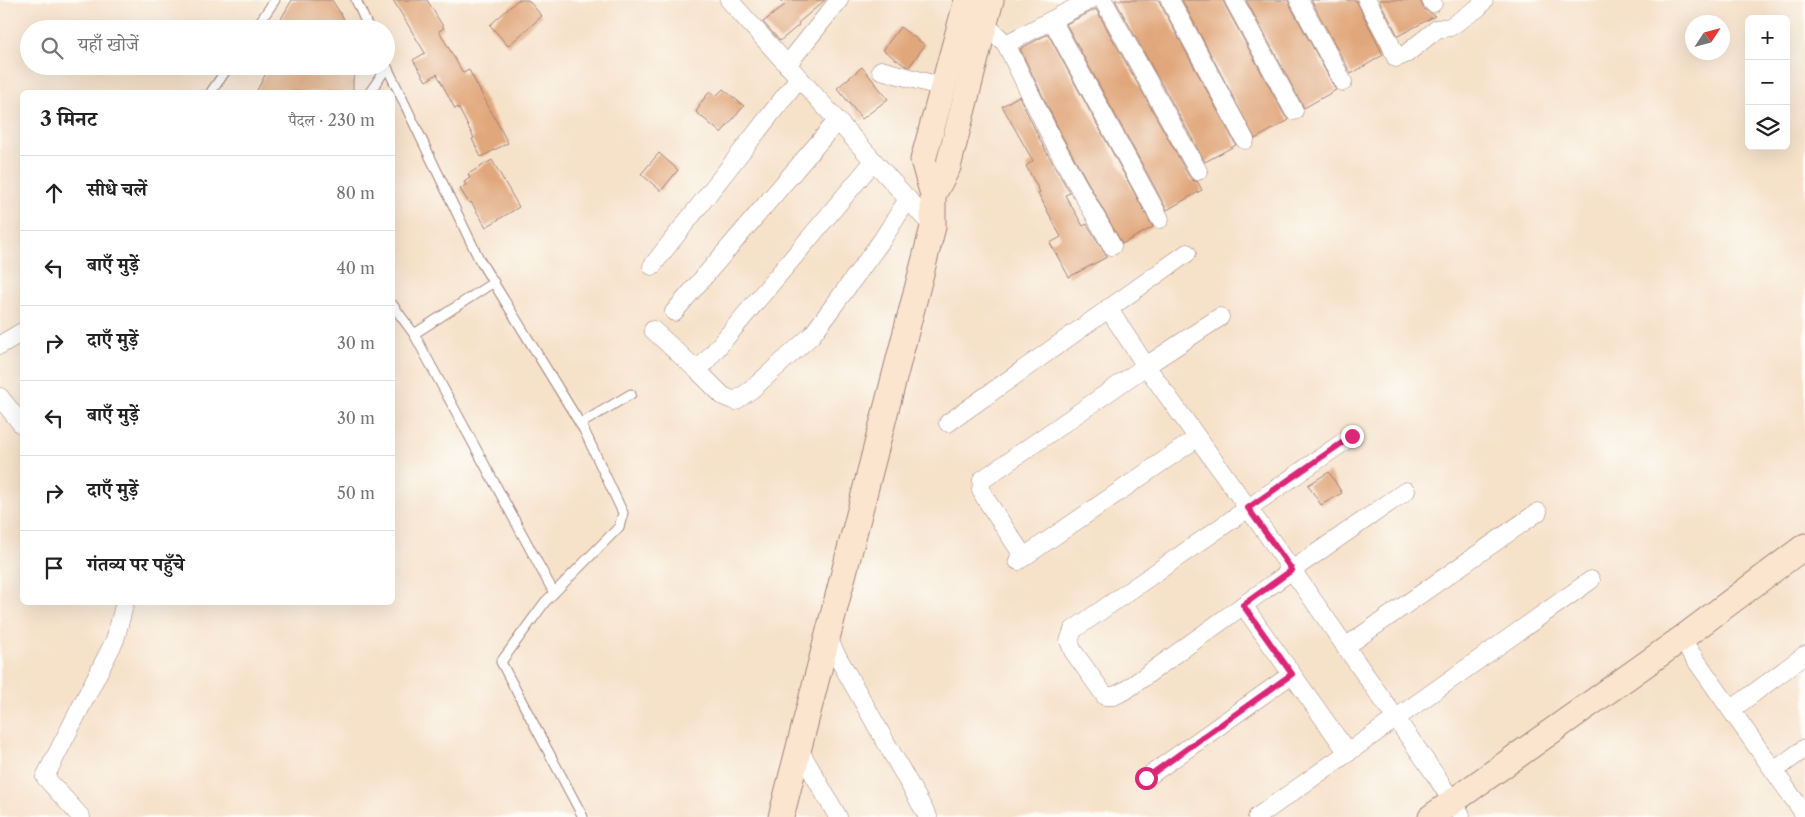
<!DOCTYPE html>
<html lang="hi">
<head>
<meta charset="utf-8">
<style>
  body { margin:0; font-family:"Libre Caslon Text","Noto Serif Devanagari",serif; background:#f6f6f6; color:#222 }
  .controls { position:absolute; right:15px; top:15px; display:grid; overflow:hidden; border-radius:8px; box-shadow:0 5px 20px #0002 }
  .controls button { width:45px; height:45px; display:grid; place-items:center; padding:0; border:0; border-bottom:1px solid #e0e0e0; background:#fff; color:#222; font:25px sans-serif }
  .compass { position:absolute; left:1685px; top:15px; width:45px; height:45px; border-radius:50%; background:#fff; box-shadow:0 5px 20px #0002; rotate:54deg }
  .stop { position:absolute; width:15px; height:15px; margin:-11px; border:4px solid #db2777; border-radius:50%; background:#fff }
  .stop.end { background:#db2777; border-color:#fff; box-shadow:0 1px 5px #0008 }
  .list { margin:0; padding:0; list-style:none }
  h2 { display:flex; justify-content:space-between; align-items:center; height:65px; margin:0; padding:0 20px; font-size:21px }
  h2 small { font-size:16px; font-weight:400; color:#767676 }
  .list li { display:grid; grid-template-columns:32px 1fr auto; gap:15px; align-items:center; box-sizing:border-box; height:75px; padding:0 20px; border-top:1px solid #e0e0e0 }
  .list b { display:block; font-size:19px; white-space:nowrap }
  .list em { font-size:16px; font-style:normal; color:#767676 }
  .icon { flex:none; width:28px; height:28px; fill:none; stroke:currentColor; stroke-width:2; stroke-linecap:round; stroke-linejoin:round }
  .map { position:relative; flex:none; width:1805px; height:817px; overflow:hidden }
  .search { position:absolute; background:#fff; box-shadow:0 5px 20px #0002; left:20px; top:20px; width:375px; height:55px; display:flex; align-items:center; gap:12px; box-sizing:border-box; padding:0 18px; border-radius:28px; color:#767676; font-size:19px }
  .panel { position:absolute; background:#fff; box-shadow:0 5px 20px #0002; left:20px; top:90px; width:375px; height:515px; border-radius:8px }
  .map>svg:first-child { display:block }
  .building { fill:#e1a77b }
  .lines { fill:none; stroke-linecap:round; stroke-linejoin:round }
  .lane-casing { stroke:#a0807a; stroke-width:11 }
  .street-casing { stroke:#a0807a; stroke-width:19 }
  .secondary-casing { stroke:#a0807a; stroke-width:27 }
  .lane { stroke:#fff; stroke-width:9 }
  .street { stroke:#fff; stroke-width:18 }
  .secondary { stroke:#fbe5cf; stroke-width:25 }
  .route { stroke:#db2777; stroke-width:6 }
</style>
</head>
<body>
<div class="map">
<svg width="1805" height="817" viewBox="0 0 1805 817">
  <rect width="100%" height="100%" fill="#fdfcf7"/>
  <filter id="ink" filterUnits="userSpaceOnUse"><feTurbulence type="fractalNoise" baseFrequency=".02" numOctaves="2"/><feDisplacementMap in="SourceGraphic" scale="10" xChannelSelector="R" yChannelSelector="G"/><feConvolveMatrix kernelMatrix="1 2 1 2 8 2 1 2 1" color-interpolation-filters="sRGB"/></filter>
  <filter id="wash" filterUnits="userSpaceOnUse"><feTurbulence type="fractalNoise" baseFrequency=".0096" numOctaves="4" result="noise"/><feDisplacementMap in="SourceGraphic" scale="20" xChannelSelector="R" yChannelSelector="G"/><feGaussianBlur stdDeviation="1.12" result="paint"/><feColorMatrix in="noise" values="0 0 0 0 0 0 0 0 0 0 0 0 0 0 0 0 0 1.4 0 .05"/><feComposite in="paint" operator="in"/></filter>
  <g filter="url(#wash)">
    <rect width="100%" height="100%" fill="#f6e1c9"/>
    <g id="blocks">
      <g class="building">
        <polygon points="292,0 332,0 350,29 275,29"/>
        <polygon points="393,0 427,0 444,28 439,31 463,73 469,70 508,143 481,157 472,139 474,138 458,107 455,109 437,74 426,81 413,60 425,53"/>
        <polygon points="518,0 528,0 542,16 508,46 490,25"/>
        <polygon points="780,0 825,0 798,23 799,25 780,41 763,22 785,5"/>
        <polygon points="1115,0 1159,0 1161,5 1236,145 1205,162"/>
        <polygon points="1182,0 1223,0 1225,5 1285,116 1289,120 1255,139"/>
        <polygon points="1246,0 1288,0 1290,5 1336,90 1304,108"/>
        <polygon points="1311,0 1356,0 1383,55 1351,74"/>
        <polygon points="1379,0 1420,0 1424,9 1435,16 1398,36"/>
        <polygon points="1096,9 1189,176 1192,180 1198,182 1202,190 1167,210 1066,24"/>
        <polygon points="900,27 925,45 909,67 904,65 883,50"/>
        <polygon points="1048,34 1153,227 1122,244 1062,136 1020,49"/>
        <polygon points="270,66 361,66 353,79 353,92 256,92"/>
        <polygon points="862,67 888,99 862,119 837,88"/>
        <polygon points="723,89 744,106 721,133 696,112 700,106 699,105 710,91 716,96"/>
        <polygon points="1019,96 1043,146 1070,193 1065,195 1083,226 1087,224 1107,257 1069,277 1050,243 1061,237 1038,193 1040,192 1026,166 1033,161 1002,106"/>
        <polygon points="659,153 678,170 661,191 641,174"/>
        <polygon points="492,160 519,207 486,227 471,202 469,203 460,189 466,185 464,182 470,178 468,174"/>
        <polygon points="1329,472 1342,493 1321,505 1308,485"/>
      </g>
    </g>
  </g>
  <g filter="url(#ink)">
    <use href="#blocks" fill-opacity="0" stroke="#a0807a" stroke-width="1"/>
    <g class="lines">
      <g class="lane-casing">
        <g id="lane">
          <polyline points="356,0 369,29"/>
          <polyline points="255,29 275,0"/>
          <polyline points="386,65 479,259 584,430 623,513 619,527 545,602 501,662 583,817"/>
          <polyline points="211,92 229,66"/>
          <polyline points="370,92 387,67"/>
          <polyline points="392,304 414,334 554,593"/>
          <polyline points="414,334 494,282"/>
          <polyline points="580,424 631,394"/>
        </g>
      </g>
      <g class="street-casing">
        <g id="street">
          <polyline points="729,0 933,227"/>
          <polyline points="1103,0 1198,171"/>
          <polyline points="1170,0 1245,140"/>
          <polyline points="1234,0 1294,111"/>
          <polyline points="1299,0 1343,82"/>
          <polyline points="1367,0 1390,43 1396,58 1406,54 1437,29 1450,27 1478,8 1484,0"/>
          <polyline points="1431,0 1433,3"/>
          <polyline points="1052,20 1160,219"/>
          <polyline points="985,24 1006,44 1053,141 1112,246"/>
          <polyline points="1006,44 1090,0"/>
          <polyline points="787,65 839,0"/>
          <polyline points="881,70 943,87"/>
          <polyline points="652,266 799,78"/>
          <polyline points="1108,308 1146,366 1271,540 1434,773 1461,815"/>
          <polyline points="674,312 837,121"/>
          <polyline points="653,330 698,371 723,396 735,401 751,390 812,335 882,240 908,199"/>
          <polyline points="0,345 22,332"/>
          <polyline points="698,371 874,161"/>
          <polyline points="0,397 22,425"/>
          <polyline points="948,423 1187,253"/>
          <polyline points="1352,436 1073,630 1069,641 1073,651 1105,696 1114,696 1126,690 1292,570 1406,491"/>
          <polyline points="1024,557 985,498 981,490 982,480 1146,366 1220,317"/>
          <polyline points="1018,561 1197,438"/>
          <polyline points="1243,605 1348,753"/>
          <polyline points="827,638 928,817"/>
          <polyline points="1681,639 1805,815"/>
          <polyline points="1345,647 1538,512"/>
          <polyline points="1731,710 1805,655"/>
          <polyline points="799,749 838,817"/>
          <polyline points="1774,771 1805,748"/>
          <polyline points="1146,778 1292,674"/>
          <polyline points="81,817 45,777 115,640 125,602"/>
          <polyline points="1257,817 1591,580"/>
        </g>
      </g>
      <g class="secondary-casing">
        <g id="secondary">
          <polyline points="933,195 948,167 991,0"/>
          <polyline points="781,817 933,227 933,195 923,160 967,0"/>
          <polyline points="1431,817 1681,639 1805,546"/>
        </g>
      </g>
      <use href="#lane" class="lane"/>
      <use href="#street" class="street"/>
      <use href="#secondary" class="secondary"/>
    </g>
  </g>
  <g class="lines" filter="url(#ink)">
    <polyline class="route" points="1146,778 1292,674 1243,605 1292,570 1248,508 1352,436"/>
  </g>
</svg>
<div class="controls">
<button>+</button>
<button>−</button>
<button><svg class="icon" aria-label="layers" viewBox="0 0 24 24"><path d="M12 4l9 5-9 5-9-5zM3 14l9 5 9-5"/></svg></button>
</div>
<svg class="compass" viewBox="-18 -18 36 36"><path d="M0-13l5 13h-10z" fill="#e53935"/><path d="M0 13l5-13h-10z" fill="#767676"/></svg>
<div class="stop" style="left:1146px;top:778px"></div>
<div class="stop end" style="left:1352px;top:436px"></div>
<div class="search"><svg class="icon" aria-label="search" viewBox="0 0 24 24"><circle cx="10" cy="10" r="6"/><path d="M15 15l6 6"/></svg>यहाँ खोजें</div>
<section class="panel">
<h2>3 मिनट<small>पैदल · 230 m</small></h2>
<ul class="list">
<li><svg class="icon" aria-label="ahead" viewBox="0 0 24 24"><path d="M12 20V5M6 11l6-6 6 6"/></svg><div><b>सीधे चलें</b></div><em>80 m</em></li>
<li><svg class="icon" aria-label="left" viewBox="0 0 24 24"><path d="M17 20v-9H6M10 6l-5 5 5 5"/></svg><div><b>बाएँ मुड़ें</b></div><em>40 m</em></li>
<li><svg class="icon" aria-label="right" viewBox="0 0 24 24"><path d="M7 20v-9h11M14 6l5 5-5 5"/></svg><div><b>दाएँ मुड़ें</b></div><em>30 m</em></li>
<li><svg class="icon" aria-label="left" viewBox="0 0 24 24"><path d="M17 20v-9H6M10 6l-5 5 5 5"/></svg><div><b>बाएँ मुड़ें</b></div><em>30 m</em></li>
<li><svg class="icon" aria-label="right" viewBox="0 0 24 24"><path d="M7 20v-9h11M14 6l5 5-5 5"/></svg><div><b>दाएँ मुड़ें</b></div><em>50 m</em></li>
<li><svg class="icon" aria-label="arrive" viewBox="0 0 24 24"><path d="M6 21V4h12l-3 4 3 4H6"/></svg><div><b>गंतव्य पर पहुँचे</b></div></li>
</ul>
</section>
</div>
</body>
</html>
